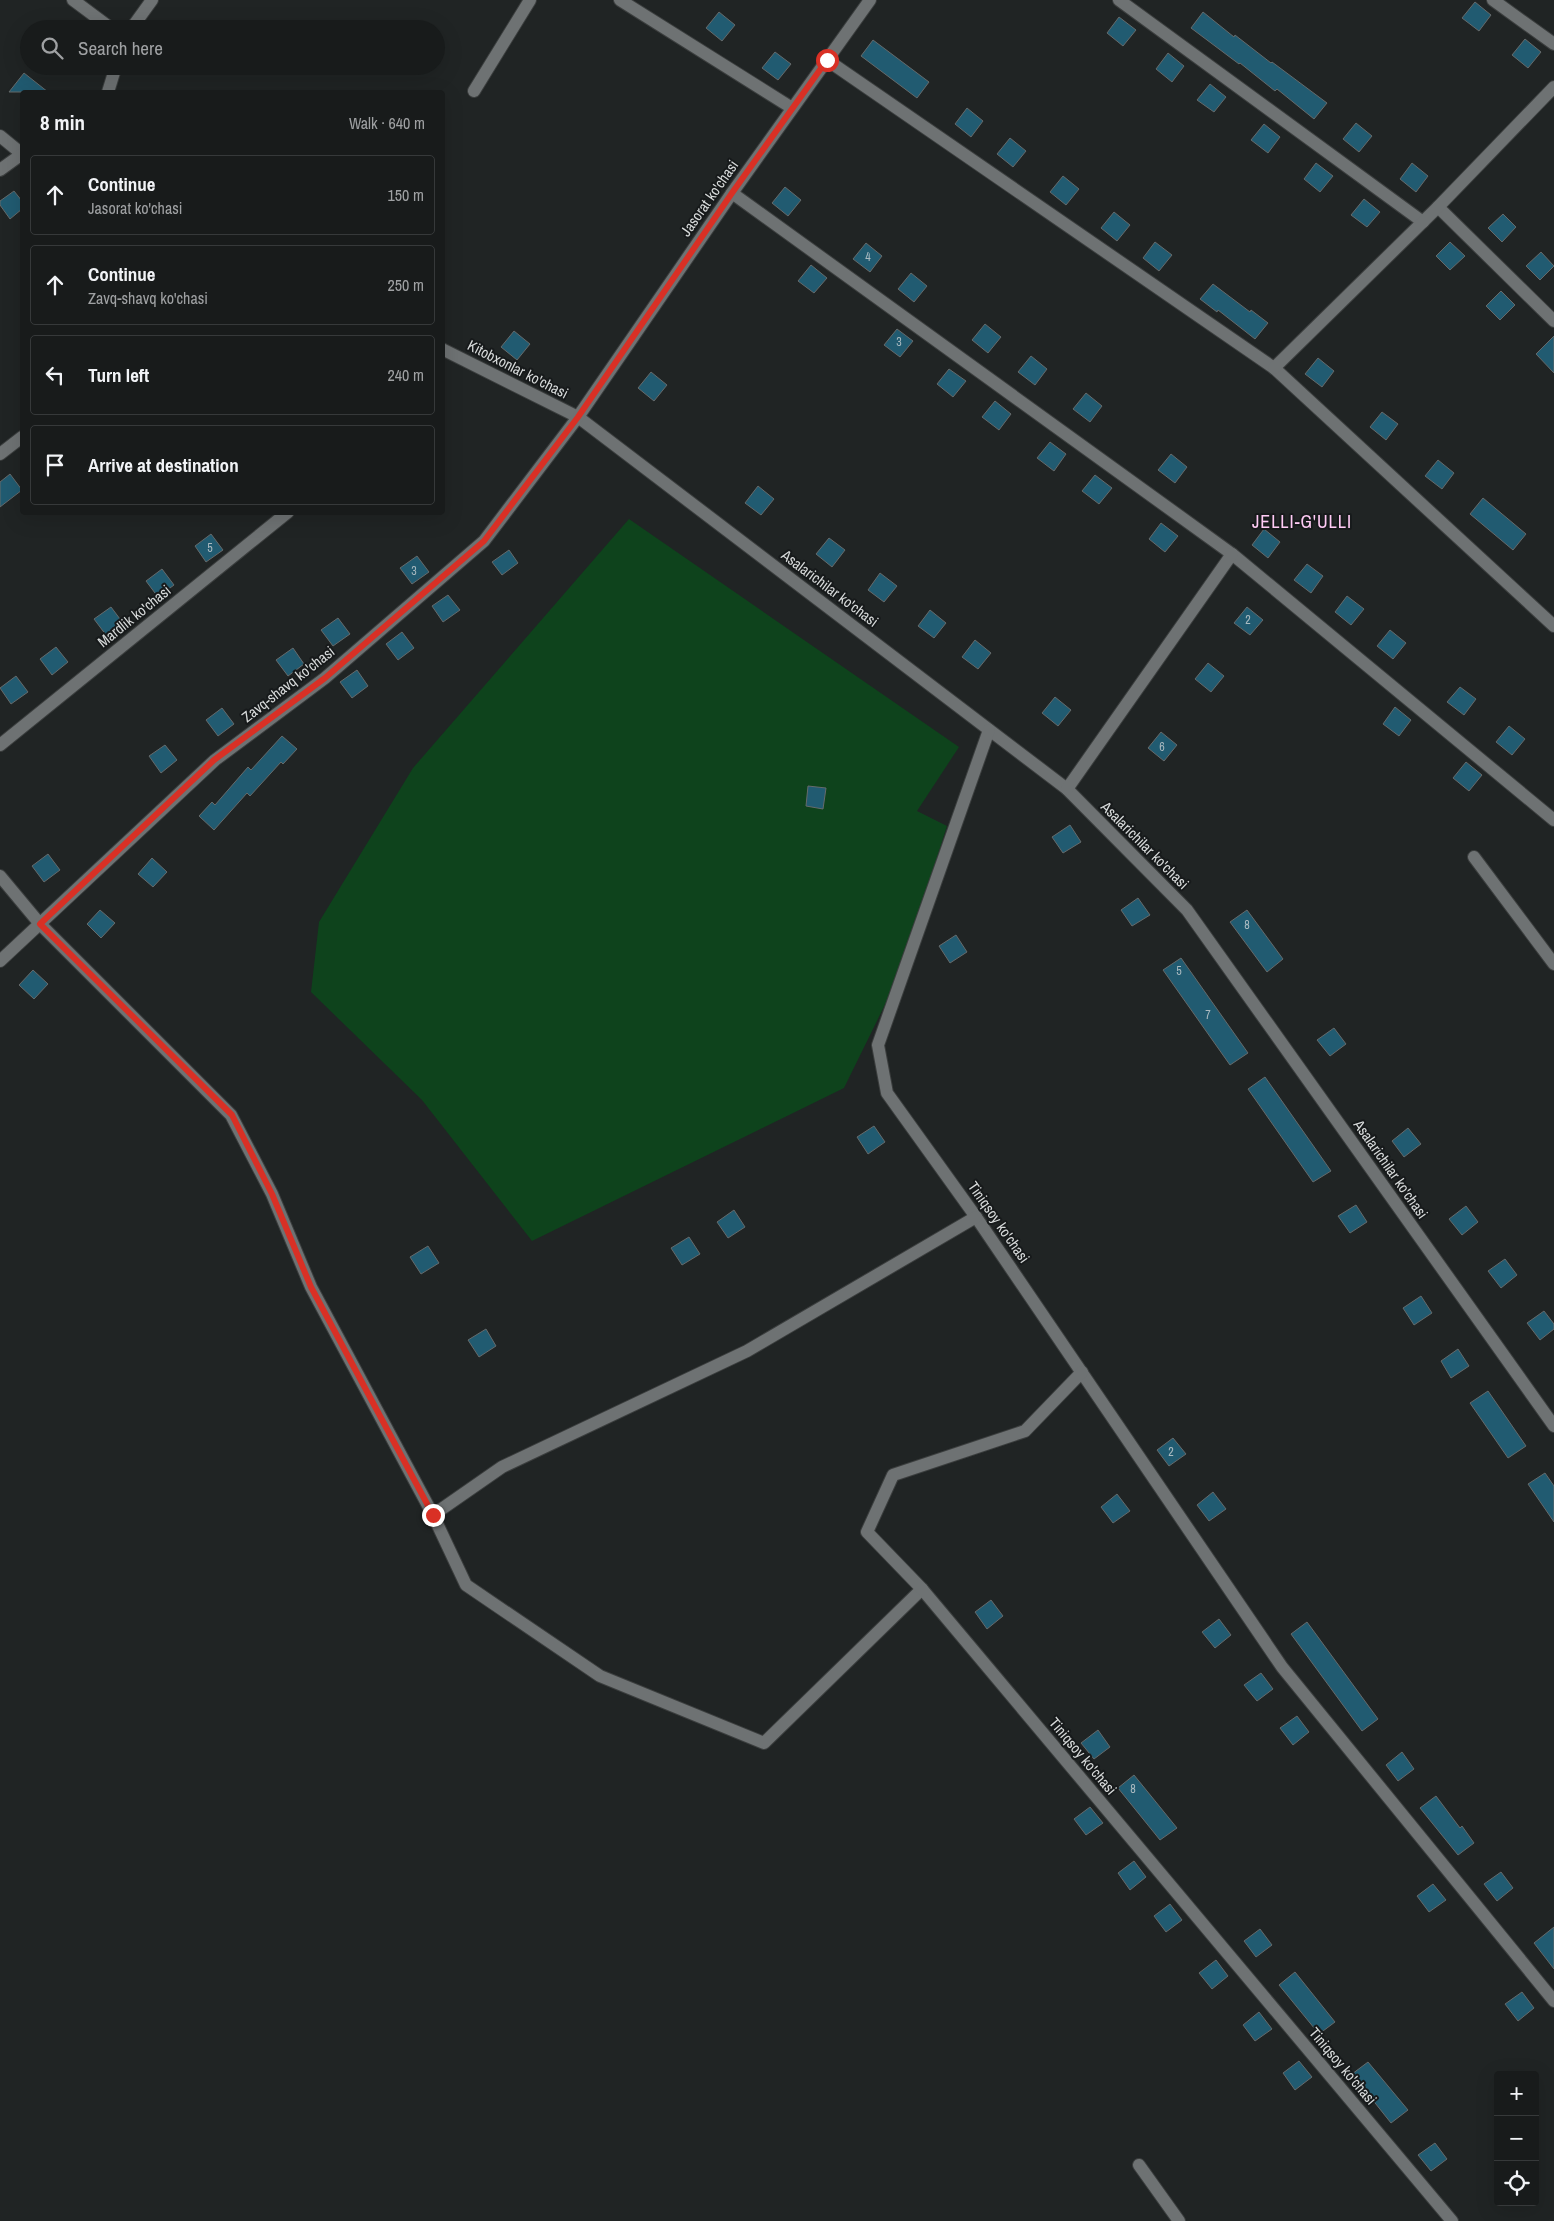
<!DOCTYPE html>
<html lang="en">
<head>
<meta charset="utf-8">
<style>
  body { margin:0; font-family:"Archivo Narrow",sans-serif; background:#212424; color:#f1f3f6 }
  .controls { position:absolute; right:15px; bottom:15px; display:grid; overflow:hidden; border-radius:5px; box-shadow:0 5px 20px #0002 }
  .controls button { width:45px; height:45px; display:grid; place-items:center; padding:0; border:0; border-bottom:1px solid #36393a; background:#181b1b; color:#f1f3f6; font:25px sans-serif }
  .stop { position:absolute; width:15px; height:15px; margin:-11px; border:4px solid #d93025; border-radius:50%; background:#fff }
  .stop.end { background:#d93025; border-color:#fff; box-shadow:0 1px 5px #0008 }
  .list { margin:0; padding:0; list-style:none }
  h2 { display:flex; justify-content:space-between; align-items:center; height:65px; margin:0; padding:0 20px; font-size:21px }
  h2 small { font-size:16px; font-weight:400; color:#9fa1a3 }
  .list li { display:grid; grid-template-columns:32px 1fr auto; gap:15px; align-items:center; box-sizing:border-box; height:80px; margin:0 10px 10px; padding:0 10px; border:1px solid #36393a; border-radius:5px }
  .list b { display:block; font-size:19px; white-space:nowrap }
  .list p { margin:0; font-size:16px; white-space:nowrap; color:#9fa1a3 }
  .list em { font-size:16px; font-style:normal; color:#9fa1a3 }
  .icon { flex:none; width:28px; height:28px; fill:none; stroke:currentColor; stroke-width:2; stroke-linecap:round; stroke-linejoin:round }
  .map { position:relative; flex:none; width:1554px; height:2221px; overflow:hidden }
  .search { position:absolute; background:#181b1b; box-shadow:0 5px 20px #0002; left:20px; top:20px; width:425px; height:55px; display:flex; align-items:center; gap:12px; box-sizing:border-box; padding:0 18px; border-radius:28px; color:#9fa1a3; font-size:19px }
  .panel { position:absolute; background:#181b1b; box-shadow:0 5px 20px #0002; left:20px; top:90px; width:425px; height:425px; border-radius:5px }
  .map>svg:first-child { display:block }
  .green { fill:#0e431c }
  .building { fill:#215b71; stroke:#656a6b }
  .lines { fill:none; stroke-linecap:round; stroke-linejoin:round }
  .minor-casing { stroke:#3b3e3e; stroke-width:14 }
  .minor { stroke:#6e7273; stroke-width:12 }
  .route { stroke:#d93025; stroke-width:6 }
  .labels { text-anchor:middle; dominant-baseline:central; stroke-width:4; stroke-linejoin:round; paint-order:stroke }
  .number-label { font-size:12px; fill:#aabac0 }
  .street-label { font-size:15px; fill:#d7dada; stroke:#171a1b }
  .quarter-label { font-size:18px; letter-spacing:1px; fill:#ffcbf5; stroke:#171a1b }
</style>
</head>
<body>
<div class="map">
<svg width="1554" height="2221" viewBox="0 0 1554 2221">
  <rect width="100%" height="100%" fill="#202424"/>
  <polygon class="green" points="629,519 959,747 917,811 947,826 900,974 844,1088 532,1241 422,1100 311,992 319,922 413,768"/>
  <g class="building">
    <polygon points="1475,2 1491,15 1479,31 1462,18"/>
    <polygon points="719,12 735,25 722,41 706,28"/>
    <polygon points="1203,12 1234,37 1235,35 1271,63 1272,62 1327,103 1314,119 1277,89 1275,91 1240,63 1239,64 1191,28"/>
    <polygon points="1119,17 1136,30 1123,46 1107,33"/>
    <polygon points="1525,39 1541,52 1528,68 1512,55"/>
    <polygon points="873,40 929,82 917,98 861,56"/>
    <polygon points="775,52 791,64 778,80 762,68"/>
    <polygon points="1168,53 1184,66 1172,82 1156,69"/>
    <polygon points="24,73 48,92 9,92"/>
    <polygon points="1210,84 1226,97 1214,112 1197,100"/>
    <polygon points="967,108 983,121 971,137 955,124"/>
    <polygon points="1356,123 1372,136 1359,152 1343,139"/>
    <polygon points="1264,124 1280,137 1268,153 1251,140"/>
    <polygon points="1010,138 1026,151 1013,167 997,154"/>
    <polygon points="1316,163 1333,176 1320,192 1304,179"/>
    <polygon points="1412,163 1428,176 1416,192 1400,179"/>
    <polygon points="1063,176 1079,189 1066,205 1050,192"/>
    <polygon points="785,187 801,200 788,216 772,203"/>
    <polygon points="14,191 22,201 22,209 10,219 0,205 0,201"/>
    <polygon points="1364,199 1380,212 1367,227 1351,215"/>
    <polygon points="1114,212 1130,225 1117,241 1101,228"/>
    <polygon points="1503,214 1516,227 1502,242 1488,228"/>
    <polygon points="1155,242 1172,255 1159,271 1143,258"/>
    <polygon points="1450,242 1465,256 1450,270 1436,256"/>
    <polygon points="866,243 882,256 870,272 853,259"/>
    <polygon points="1541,252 1554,266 1540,280 1526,266"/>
    <polygon points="811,265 827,278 814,293 798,281"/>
    <polygon points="911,273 927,286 914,302 898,289"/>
    <polygon points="1213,284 1250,312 1251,310 1268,323 1255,339 1218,310 1217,312 1200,299"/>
    <polygon points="1501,291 1515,305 1500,320 1486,306"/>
    <polygon points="985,324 1001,337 988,353 972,340"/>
    <polygon points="897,329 913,341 900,357 884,345"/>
    <polygon points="514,331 530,344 517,360 501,347"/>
    <polygon points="1554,336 1554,373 1536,354"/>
    <polygon points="1031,356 1047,369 1035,385 1018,372"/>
    <polygon points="1318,358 1334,371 1322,387 1305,374"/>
    <polygon points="949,369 966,381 953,397 937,384"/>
    <polygon points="651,372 667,385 654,401 638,388"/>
    <polygon points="1086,393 1102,406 1090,422 1073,409"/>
    <polygon points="995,401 1011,414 999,430 982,417"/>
    <polygon points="1382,412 1398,424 1386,440 1370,427"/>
    <polygon points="1050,442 1066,454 1054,471 1037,458"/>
    <polygon points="1171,454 1187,467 1175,483 1158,470"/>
    <polygon points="1438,460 1454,473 1442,489 1425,476"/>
    <polygon points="10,474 22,490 0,507 0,482"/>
    <polygon points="1095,475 1112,488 1099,504 1082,491"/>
    <polygon points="758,486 774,499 761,515 745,503"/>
    <polygon points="1483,498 1526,534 1513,550 1470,514"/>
    <polygon points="1161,523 1178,536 1165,552 1149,539"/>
    <polygon points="1264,529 1280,542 1268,558 1252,545"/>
    <polygon points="211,534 223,550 206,562 195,546"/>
    <polygon points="829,538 845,550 832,567 816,554"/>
    <polygon points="509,550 518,563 502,575 492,562"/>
    <polygon points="417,556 429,572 412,584 400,568"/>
    <polygon points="1307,564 1323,576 1311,593 1294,580"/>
    <polygon points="162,569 174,585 158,597 146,581"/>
    <polygon points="880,573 897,586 884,602 868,590"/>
    <polygon points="448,595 460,610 443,622 432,606"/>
    <polygon points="1347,596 1364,609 1351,625 1335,612"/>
    <polygon points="111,607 123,623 106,635 94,619"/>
    <polygon points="1247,607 1263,620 1250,635 1234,623"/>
    <polygon points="930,610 946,623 934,638 918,626"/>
    <polygon points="338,618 350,634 333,646 321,630"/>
    <polygon points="1390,630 1406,643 1393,659 1377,646"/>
    <polygon points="402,632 414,648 398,660 386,644"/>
    <polygon points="975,640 991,653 978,669 962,657"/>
    <polygon points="56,647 68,662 52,675 40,659"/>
    <polygon points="293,648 304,664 288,676 276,660"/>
    <polygon points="1208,663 1224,676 1211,692 1195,679"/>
    <polygon points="357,670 368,686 352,698 340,682"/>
    <polygon points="16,676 28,692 11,704 0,688"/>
    <polygon points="1460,687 1476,699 1464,715 1447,702"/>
    <polygon points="1055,697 1071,710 1058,726 1042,713"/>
    <polygon points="1395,707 1411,720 1399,736 1383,724"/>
    <polygon points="222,708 234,724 218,736 206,720"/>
    <polygon points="1509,726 1525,739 1512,755 1496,742"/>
    <polygon points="1161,732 1177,745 1164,761 1148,748"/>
    <polygon points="282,736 297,749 283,764 281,762 250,796 247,793 214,830 199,816 212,802 215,805 248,767 251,770"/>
    <polygon points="165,745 177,760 161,773 149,756"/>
    <polygon points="1466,762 1482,775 1469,791 1453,778"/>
    <polygon points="808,786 826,788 823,809 806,806"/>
    <polygon points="1070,825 1081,842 1063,853 1052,837"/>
    <polygon points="48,854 60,870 44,882 32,866"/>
    <polygon points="152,858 167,872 153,887 138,874"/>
    <polygon points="1138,898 1150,915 1132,926 1121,910"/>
    <polygon points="100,910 115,923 101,938 87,924"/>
    <polygon points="1247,910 1283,959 1267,972 1230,922"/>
    <polygon points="956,935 967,952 950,963 939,946"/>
    <polygon points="1181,958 1248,1053 1230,1065 1163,970"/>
    <polygon points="33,970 48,984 34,999 19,985"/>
    <polygon points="1334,1028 1346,1044 1330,1056 1317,1040"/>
    <polygon points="1265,1077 1331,1171 1313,1182 1248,1089"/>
    <polygon points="874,1126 885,1142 868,1154 857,1137"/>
    <polygon points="1408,1128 1421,1144 1404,1157 1392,1141"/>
    <polygon points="1356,1205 1367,1222 1350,1233 1338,1216"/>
    <polygon points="1466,1206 1478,1222 1462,1235 1449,1219"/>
    <polygon points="734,1210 745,1227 728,1238 717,1222"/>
    <polygon points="689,1237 700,1254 682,1265 671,1248"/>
    <polygon points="428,1246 439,1263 421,1274 410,1257"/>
    <polygon points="1505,1259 1517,1275 1501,1288 1488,1271"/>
    <polygon points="1421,1296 1432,1313 1414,1325 1403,1308"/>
    <polygon points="1544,1311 1554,1324 1554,1329 1540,1340 1527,1323"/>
    <polygon points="486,1329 496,1346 479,1357 468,1340"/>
    <polygon points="1458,1349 1469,1366 1451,1378 1441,1361"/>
    <polygon points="1488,1391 1526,1446 1508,1458 1470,1403"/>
    <polygon points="1173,1438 1186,1454 1169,1466 1157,1450"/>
    <polygon points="1545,1473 1554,1486 1554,1522 1528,1484"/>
    <polygon points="1213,1492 1226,1509 1209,1521 1197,1505"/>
    <polygon points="1117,1494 1130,1511 1113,1523 1101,1507"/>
    <polygon points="991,1600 1003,1616 987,1629 975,1612"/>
    <polygon points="1219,1619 1231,1635 1215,1648 1202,1632"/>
    <polygon points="1307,1622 1378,1719 1362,1731 1291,1634"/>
    <polygon points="1261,1673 1273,1689 1257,1701 1244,1685"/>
    <polygon points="1297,1716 1309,1732 1293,1745 1280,1728"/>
    <polygon points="1098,1730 1110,1747 1094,1759 1081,1743"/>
    <polygon points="1402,1752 1414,1769 1398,1781 1386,1765"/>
    <polygon points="1134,1775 1177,1828 1160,1840 1118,1788"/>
    <polygon points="1436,1796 1460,1828 1462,1826 1474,1843 1458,1855 1420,1808"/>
    <polygon points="1090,1807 1103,1823 1086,1835 1074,1819"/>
    <polygon points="1134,1861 1146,1877 1130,1890 1118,1873"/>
    <polygon points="1501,1872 1513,1888 1497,1901 1484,1884"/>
    <polygon points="1433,1884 1446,1900 1429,1912 1417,1896"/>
    <polygon points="1170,1904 1182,1920 1166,1932 1154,1916"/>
    <polygon points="1554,1927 1554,1969 1534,1943"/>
    <polygon points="1260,1929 1272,1945 1256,1957 1244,1941"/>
    <polygon points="1216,1960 1228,1976 1212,1989 1199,1973"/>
    <polygon points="1295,1972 1335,2022 1319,2034 1279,1985"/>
    <polygon points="1522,1992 1534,2008 1518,2021 1505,2004"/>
    <polygon points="1259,2012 1272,2029 1255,2041 1243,2025"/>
    <polygon points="1299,2061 1312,2077 1295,2090 1283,2073"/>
    <polygon points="1368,2062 1408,2110 1391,2123 1352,2074"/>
    <polygon points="1435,2143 1447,2159 1431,2171 1418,2155"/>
  </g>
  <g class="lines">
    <g class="minor-casing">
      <g id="minor">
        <polyline points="73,0 112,29"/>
        <polyline points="620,0 792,108"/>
        <polyline points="1119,0 1423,222"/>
        <polyline points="1493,0 1554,44"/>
        <polyline points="131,29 152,0"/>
        <polyline points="827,60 1274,368 1554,626"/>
        <polyline points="474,91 530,0"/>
        <polyline points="108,92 116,66"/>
        <polyline points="0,136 22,154"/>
        <polyline points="0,170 22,154"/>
        <polyline points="732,193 1232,554 1554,820"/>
        <polyline points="1438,207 1554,321"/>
        <polyline points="442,349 578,417 1067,789 1187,910 1554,1426"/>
        <polyline points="1274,368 1438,207 1554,87"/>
        <polyline points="0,454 22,437"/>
        <polyline points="989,730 878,1045 887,1093 976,1217 1282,1667 1554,2001"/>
        <polyline points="0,745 288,512"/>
        <polyline points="1067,789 1232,554"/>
        <polyline points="1474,857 1554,964"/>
        <polyline points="0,876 40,924 231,1115 272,1194 311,1287 433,1515 466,1585 600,1676 764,1743 922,1589"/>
        <polyline points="0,961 215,760 325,678 484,541 578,417 732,193 870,0"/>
        <polyline points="1082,1372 1025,1431 893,1475 867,1532 922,1589 1452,2221"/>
        <polyline points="433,1515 502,1467 747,1351 976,1217"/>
        <polyline points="1139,2165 1179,2221"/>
      </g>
    </g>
    <use href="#minor" class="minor"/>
  </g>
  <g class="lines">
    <polyline class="route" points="433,1515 311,1287 272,1194 232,1115 40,924 214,760 325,678 484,541 578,417 732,193 827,60"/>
  </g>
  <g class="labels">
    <g class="number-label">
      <text x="868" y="257">4</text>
      <text x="899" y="342">3</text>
      <text x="210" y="548">5</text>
      <text x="414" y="571">3</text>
      <text x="1248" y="620">2</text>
      <text x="1162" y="747">6</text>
      <text x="1247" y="925">8</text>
      <text x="1179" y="971">5</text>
      <text x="1208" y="1015">7</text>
      <text x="1171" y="1452">2</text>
      <text x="1133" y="1789">8</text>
    </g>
    <g class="street-label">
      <text transform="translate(709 198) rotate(-55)">Jasorat ko'chasi</text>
      <text transform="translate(518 369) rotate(27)">Kitobxonlar ko'chasi</text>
      <text transform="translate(830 588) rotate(37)">Asalarichilar ko'chasi</text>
      <text transform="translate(134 616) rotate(-39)">Mardlik ko'chasi</text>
      <text transform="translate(288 684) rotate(-38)">Zavq-shavq ko'chasi</text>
      <text transform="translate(1145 845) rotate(45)">Asalarichilar ko'chasi</text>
      <text transform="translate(1391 1169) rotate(55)">Asalarichilar ko'chasi</text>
      <text transform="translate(999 1222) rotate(55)">Tiniqsoy ko'chasi</text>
      <text transform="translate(1083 1756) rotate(50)">Tiniqsoy ko'chasi</text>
      <text transform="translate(1343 2066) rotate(50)">Tiniqsoy ko'chasi</text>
    </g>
    <g class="quarter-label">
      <text x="1302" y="521">JELLI-G'ULLI</text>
    </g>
  </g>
</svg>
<div class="controls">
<button>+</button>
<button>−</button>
<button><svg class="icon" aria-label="locate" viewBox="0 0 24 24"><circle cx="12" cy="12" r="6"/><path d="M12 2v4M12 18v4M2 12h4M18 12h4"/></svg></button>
</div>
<div class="stop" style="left:827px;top:60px"></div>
<div class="stop end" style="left:433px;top:1515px"></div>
<div class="search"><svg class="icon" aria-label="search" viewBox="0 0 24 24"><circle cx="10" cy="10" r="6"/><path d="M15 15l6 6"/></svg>Search here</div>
<section class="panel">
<h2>8 min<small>Walk · 640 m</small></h2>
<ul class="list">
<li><svg class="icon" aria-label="ahead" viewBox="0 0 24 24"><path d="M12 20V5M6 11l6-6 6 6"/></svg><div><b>Continue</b><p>Jasorat ko'chasi</p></div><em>150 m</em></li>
<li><svg class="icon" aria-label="ahead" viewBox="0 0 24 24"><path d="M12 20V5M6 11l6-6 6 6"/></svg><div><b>Continue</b><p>Zavq-shavq ko'chasi</p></div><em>250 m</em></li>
<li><svg class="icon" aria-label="left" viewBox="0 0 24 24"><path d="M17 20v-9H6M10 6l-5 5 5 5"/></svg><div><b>Turn left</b></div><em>240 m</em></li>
<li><svg class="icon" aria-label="arrive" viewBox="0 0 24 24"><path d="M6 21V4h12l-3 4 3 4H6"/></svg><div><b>Arrive at destination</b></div></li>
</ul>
</section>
</div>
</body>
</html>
